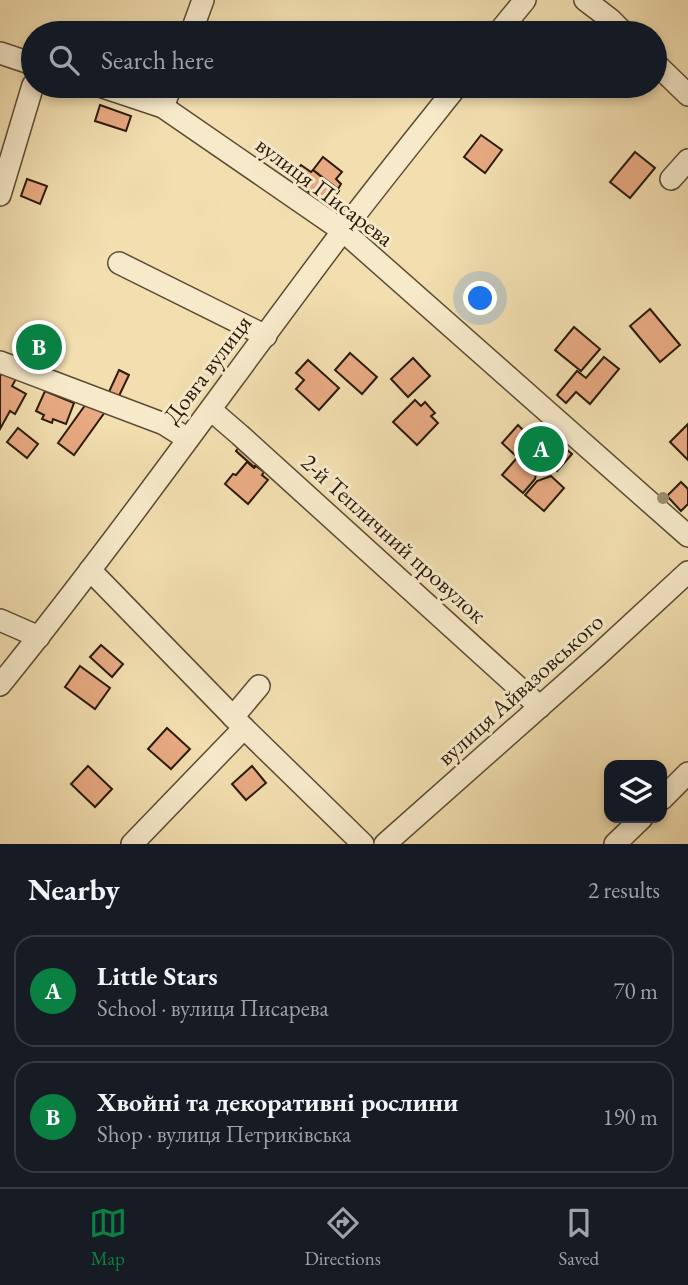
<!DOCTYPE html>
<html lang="en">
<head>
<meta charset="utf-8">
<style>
  body { margin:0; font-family:"EB Garamond",serif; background:#20242c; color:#f1f3f6 }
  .controls { position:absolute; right:21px; bottom:21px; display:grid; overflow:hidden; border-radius:14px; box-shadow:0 4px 10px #0003 }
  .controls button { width:63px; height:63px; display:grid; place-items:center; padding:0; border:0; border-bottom:2px solid #363941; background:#171b24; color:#f1f3f6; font:35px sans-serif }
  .you { position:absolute; left:481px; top:299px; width:24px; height:24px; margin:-18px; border:5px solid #fff; border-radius:50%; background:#1a73e8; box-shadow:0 0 0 10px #1a73e833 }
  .badge { display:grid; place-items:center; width:46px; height:46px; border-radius:50%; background:#0b8043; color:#fff; font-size:23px; font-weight:700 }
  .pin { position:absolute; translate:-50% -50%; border:4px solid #fff; box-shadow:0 2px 7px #0006 }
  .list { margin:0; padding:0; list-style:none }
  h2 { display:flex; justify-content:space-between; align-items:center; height:91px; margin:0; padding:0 28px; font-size:30px }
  h2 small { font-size:23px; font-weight:400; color:#9ea1a6 }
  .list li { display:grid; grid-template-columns:46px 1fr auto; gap:21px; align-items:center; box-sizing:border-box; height:112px; margin:0 14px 14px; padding:0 14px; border:2px solid #363941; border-radius:21px }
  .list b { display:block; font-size:26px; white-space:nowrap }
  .list p { margin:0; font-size:23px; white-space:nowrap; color:#9ea1a6 }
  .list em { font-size:23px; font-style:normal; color:#9ea1a6 }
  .icon { flex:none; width:38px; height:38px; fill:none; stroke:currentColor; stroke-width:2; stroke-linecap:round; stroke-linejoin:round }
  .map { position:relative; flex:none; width:688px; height:844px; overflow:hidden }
  .search { position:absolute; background:#171b24; box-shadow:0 4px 10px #0003; left:21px; right:21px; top:21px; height:77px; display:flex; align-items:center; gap:18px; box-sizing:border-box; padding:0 24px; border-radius:38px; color:#9ea1a6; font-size:26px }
  .sheet { height:343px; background:#171b24 }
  nav { display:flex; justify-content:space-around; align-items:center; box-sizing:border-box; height:98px; border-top:2px solid #363941; background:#171b24; font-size:19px; color:#9ea1a6 }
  nav a { display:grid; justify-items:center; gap:4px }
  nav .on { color:#0b8043 }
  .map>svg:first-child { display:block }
  .building { fill:#e8aa82; stroke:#2a1b0c; stroke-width:2 }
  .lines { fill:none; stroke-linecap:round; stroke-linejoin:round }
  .minor-casing { stroke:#5c4c35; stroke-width:24 }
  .minor { stroke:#f7eacb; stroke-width:21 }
  .tree { fill:#9b8e6b }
  .labels { text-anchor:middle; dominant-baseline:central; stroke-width:6; stroke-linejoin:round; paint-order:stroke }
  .street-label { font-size:24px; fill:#2a1b0c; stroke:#f7eacb }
</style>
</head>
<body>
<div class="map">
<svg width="688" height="844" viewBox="0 0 688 844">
  <rect width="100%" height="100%" fill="#f2deaf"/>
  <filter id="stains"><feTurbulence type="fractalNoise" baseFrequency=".00286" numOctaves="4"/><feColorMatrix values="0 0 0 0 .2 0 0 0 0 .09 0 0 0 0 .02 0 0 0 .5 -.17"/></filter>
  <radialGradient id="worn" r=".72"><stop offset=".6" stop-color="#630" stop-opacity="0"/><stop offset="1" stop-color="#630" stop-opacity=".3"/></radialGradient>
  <g class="building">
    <polygon points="100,105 131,116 126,131 95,121"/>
    <polygon points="481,135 502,150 485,173 464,157"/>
    <polygon points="635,152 655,168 630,198 610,182"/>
    <polygon points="323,157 342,172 336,179 341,184 338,189 313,170"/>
    <polygon points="301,165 311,172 313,170 339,191 327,206 291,178"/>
    <polygon points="27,179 47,186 40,204 21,196"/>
    <polygon points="650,309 680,345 660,362 630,326"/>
    <polygon points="574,327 600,349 581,371 555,350"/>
    <polygon points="350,353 377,377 362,394 335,370"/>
    <polygon points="604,357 619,369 590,404 576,392 566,403 557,395 577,371 586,378"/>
    <polygon points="413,358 430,376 408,397 391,379"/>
    <polygon points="308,360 339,388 319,410 296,389 304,380 296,373"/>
    <polygon points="119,370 129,375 118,398 108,394"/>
    <polygon points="3,371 17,377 12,386 26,394 15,414 10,411 0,429 0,376"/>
    <polygon points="45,391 74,403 66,424 53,419 52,423 42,419 44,415 36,411"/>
    <polygon points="415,400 421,406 425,402 435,413 431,416 438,423 417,445 393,422"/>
    <polygon points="86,404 105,412 74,455 58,443"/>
    <polygon points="688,424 688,460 670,442"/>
    <polygon points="518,425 531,438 515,455 502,443"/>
    <polygon points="18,428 38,444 27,458 7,442"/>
    <polygon points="555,439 572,454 557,471 540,456"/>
    <polygon points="242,443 261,459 254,467 236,451"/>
    <polygon points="523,451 538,465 535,479 523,493 502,475"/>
    <polygon points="247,462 254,468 256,466 264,472 262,475 268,480 248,504 225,484 233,474 236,475"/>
    <polygon points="551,476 564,488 544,511 525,495 537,481"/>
    <polygon points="681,482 688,489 688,504 681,511 667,496"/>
    <polygon points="101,645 123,664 112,677 90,657"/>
    <polygon points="80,666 110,688 95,709 65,687"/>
    <polygon points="167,728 190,749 171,769 148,749"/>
    <polygon points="88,766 112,789 95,807 71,784"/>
    <polygon points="252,766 266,783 246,800 232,784"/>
  </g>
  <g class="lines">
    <g class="minor-casing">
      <g id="minor">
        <polyline points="585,0 610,19 624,33"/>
        <polyline points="191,33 203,0"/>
        <polyline points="498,33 525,0"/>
        <polyline points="0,53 33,64"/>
        <polyline points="655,63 688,95"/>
        <polyline points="100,86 163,107 343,231 688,536"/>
        <polyline points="163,107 171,86"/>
        <polyline points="671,179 688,160"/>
        <polyline points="0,195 33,85"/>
        <polyline points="119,263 266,336"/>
        <polyline points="0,362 164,424 188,439"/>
        <polyline points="211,410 240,435 540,707"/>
        <polyline points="90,570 244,728 363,844"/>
        <polyline points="0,620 39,637"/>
        <path d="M 0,685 C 119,538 228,383 342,232 C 380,182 419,134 457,86"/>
        <polyline points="233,717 259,686"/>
        <polyline points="662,799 688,773"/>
        <polyline points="132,844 244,728"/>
        <polyline points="385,844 597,656 688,572"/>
        <polyline points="615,844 642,818"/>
      </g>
    </g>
    <use href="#minor" class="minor"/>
  </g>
  <circle class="tree" cx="663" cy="498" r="6"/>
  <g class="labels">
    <g class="street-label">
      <text transform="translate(325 191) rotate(37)">вулиця Писарева</text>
      <text transform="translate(207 369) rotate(-53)">Довга вулиця</text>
      <text transform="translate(394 538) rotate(42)">2-й Тепличний провулок</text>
      <text transform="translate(520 689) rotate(-42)">вулиця Айвазовського</text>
    </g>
  </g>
  <rect width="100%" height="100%" filter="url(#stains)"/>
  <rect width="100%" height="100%" fill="url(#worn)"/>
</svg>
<div class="controls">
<button><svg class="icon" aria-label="layers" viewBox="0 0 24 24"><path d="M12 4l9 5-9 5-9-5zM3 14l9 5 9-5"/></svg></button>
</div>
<div class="you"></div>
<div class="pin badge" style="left:541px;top:449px">A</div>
<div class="pin badge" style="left:39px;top:347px">B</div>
<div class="search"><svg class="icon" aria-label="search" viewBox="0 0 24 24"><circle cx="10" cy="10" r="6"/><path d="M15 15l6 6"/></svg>Search here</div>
</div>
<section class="sheet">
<h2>Nearby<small>2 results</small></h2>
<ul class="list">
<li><span class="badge">A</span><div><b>Little Stars</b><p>School · вулиця Писарева</p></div><em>70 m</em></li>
<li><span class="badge">B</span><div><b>Хвойні та декоративні рослини</b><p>Shop · вулиця Петриківська</p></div><em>190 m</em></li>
</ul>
</section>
<nav>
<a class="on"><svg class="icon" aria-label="map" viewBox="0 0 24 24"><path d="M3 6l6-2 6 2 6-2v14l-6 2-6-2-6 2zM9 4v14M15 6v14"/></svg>Map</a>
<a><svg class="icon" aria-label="directions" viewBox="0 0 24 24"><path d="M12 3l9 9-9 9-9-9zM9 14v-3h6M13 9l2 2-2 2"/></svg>Directions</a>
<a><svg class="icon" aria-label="saved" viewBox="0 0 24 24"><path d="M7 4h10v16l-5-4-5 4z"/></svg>Saved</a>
</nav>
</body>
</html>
